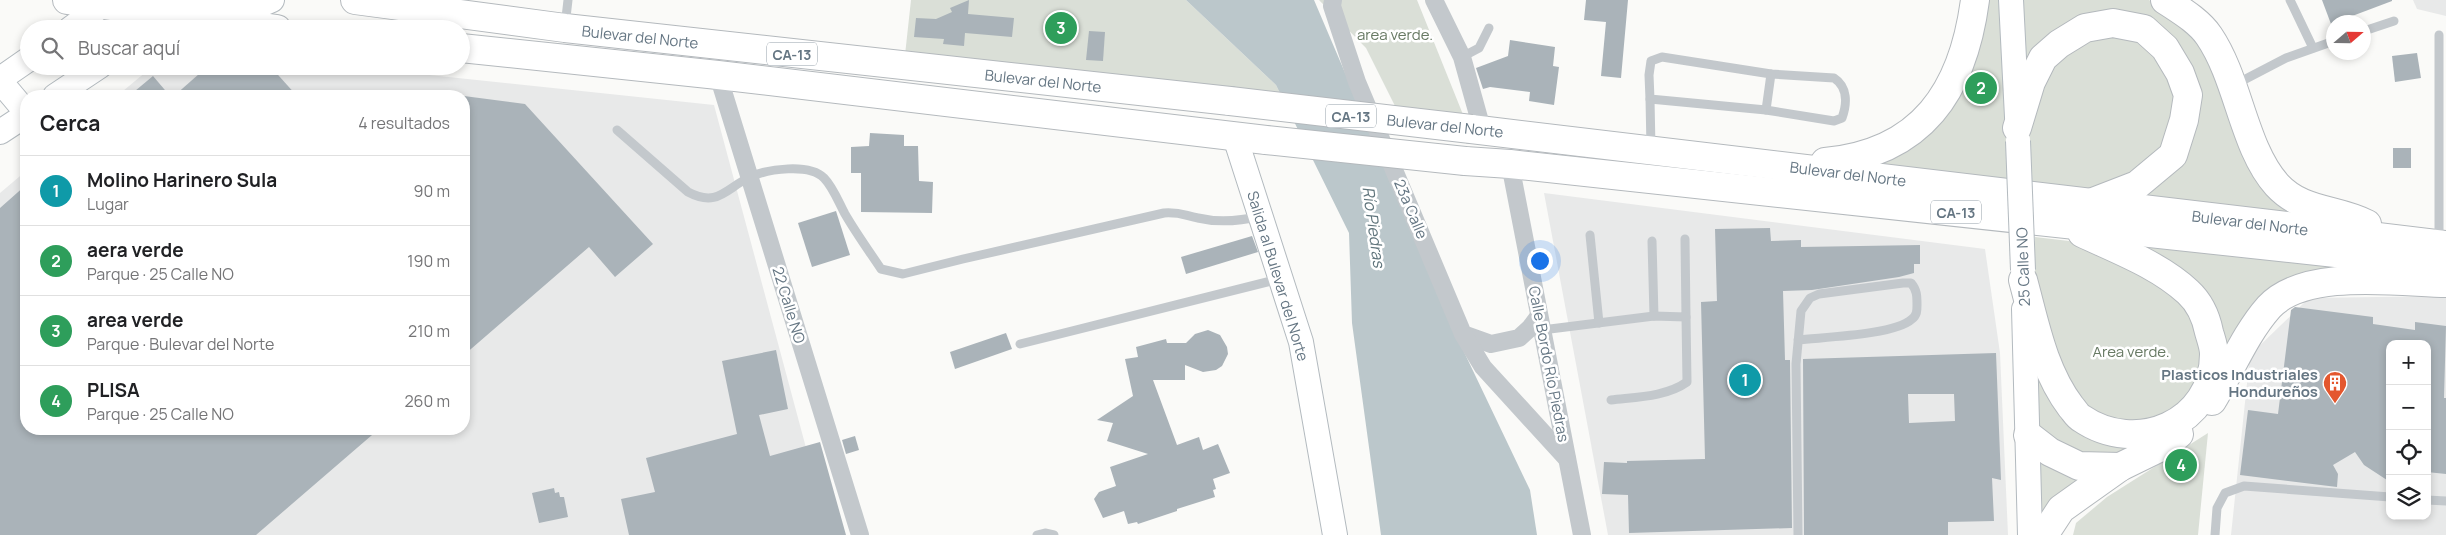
<!DOCTYPE html>
<html lang="es">
<head>
<meta charset="utf-8">
<style>
  body { margin:0; font-family:Manrope,sans-serif; background:#f2f2f2; color:#202124 }
  .controls { position:absolute; right:15px; bottom:15px; display:grid; overflow:hidden; border-radius:10px; box-shadow:0 2px 8px #0003 }
  .controls button { width:45px; height:45px; display:grid; place-items:center; padding:0; border:0; border-bottom:1px solid #e0e0e0; background:#fff; color:#202124; font:25px sans-serif }
  .compass { position:absolute; left:2326px; top:15px; width:45px; height:45px; border-radius:50%; background:#fff; box-shadow:0 2px 8px #0003; rotate:70deg }
  .you { position:absolute; left:1539px; top:260px; width:18px; height:18px; margin:-12px; border:4px solid #fff; border-radius:50%; background:#1a73e8; box-shadow:0 0 0 8px #1a73e833 }
  .badge { display:grid; place-items:center; width:32px; height:32px; border-radius:50%; background:#e4572e; color:#fff; font-size:16px; font-weight:700 }
  .pin { position:absolute; translate:-50% -50%; border:2px solid #fff; box-shadow:0 1px 5px #0006 }
  .list { margin:0; padding:0; list-style:none }
  h2 { display:flex; justify-content:space-between; align-items:center; height:65px; margin:0; padding:0 20px; font-size:21px }
  h2 small { font-size:16px; font-weight:400; color:#757577 }
  .list li { display:grid; grid-template-columns:32px 1fr auto; gap:15px; align-items:center; box-sizing:border-box; height:70px; padding:0 20px; border-top:1px solid #e0e0e0 }
  .list b { display:block; font-size:19px; white-space:nowrap }
  .list p { margin:0; font-size:16px; white-space:nowrap; color:#757577 }
  .list em { font-size:16px; font-style:normal; color:#757577 }
  .icon { flex:none; width:28px; height:28px; fill:none; stroke:currentColor; stroke-width:2; stroke-linecap:round; stroke-linejoin:round }
  .map { position:relative; flex:none; width:2446px; height:535px; overflow:hidden }
  .search { position:absolute; background:#fff; box-shadow:0 2px 8px #0003; left:20px; top:20px; width:450px; height:55px; display:flex; align-items:center; gap:12px; box-sizing:border-box; padding:0 18px; border-radius:28px; color:#757577; font-size:19px }
  .panel { position:absolute; background:#fff; box-shadow:0 2px 8px #0003; left:20px; top:90px; width:450px; height:345px; border-radius:20px }
  .map>svg:first-child { display:block }
  .built { fill:#e8e9e9; fill-rule:evenodd }
  .green { fill:#dadfd7 }
  .water { fill:#bbc7cb }
  .building { fill:#aab3b9; fill-rule:evenodd }
  .lines { fill:none; stroke-linecap:round; stroke-linejoin:round }
  .secondary-casing { stroke:#b3babf; stroke-width:26 }
  .highway-casing { stroke:#b4b9bd; stroke-width:30 }
  .lane { stroke:#c3c8cc; stroke-width:9 }
  .street { stroke:#c3c8cc; stroke-width:18 }
  .secondary { stroke:#fff; stroke-width:24 }
  .highway { stroke:#fff; stroke-width:28 }
  .secondary-bridge-casing { stroke:#b3babf; stroke-width:26; stroke-linecap:butt }
  .highway-bridge-casing { stroke:#b4b9bd; stroke-width:30; stroke-linecap:butt }
  .secondary-bridge { stroke:#fff; stroke-width:24 }
  .highway-bridge { stroke:#fff; stroke-width:28 }
  .labels { text-anchor:middle; dominant-baseline:central; stroke-width:5; stroke-linejoin:round; paint-order:stroke }
  .shield { fill:#fff; stroke:#939fa8; stroke-width:1 }
  .shield-label { font-size:14px; font-weight:bold; fill:#657683 }
  .park-label { font-size:15px; fill:#687a64; stroke:#fff }
  .street-label { font-size:15px; fill:#657683; stroke:#fff }
  .poi-label { font-size:15px; font-weight:bold; fill:#657683; stroke:#fff; text-anchor:end }
  .water-label { font-size:16px; font-style:italic; fill:#60757c; stroke:#fff }
</style>
</head>
<body>
<div class="map">
<svg width="2446" height="535" viewBox="0 0 2446 535">
  <rect width="100%" height="100%" fill="#fafaf8"/>
  <g class="built">
    <polygon points="2413,0 2446,0 2446,16 2417,9"/>
    <polygon points="153,66 344,66 714,105 805,444 834,535 0,535 0,193 26,171 26,429 464,429 464,96 117,96"/>
    <polygon points="1544,193 1985,249 2000,353 2008,535 1608,535"/>
    <path d="M 2446,296 L 2446,535 L 2231,535 L 2250,355 L 2309,298 ZM 2390,344 L 2427,344 L 2427,516 L 2390,516 Z"/>
  </g>
  <g class="green">
    <polygon points="911,0 1186,0 1276,85 1284,101 905,55"/>
    <polygon points="1319,0 1417,0 1466,122 1398,112 1366,48"/>
    <polygon points="1982,0 1998,0 2000,14 2008,180 1869,162 1903,148"/>
    <polygon points="2023,0 2149,0 2182,22 2207,46 2250,157 2339,221 2130,196 2140,192 2195,90 2110,16 2026,73"/>
    <polygon points="2139,35 2159,54 2178,92 2165,149 2140,173 2096,193 2031,183 2029,113 2050,62 2086,36"/>
    <polygon points="2035,237 2069,241 2130,265 2163,283 2199,319 2202,381 2167,419 2106,422 2073,395 2035,295"/>
    <polygon points="2121,245 2430,275 2286,285 2222,374 2211,309"/>
    <polygon points="2036,355 2052,394 2140,442 2120,458 2081,459 2038,434"/>
    <polygon points="2208,433 2198,535 2073,535 2076,523 2107,497"/>
    <polygon points="2039,453 2100,473 2040,525"/>
  </g>
  <polygon class="water" points="1186,0 1314,0 1465,354 1530,490 1537,535 1381,535 1352,323 1349,233 1276,85"/>
  <g class="building">
    <polygon points="969,0 968,14 1014,18 1012,37 965,33 964,46 943,44 944,39 914,37 916,18 936,19 952,12 950,8"/>
    <polygon points="1586,0 1628,0 1621,78 1601,76 1606,22 1584,20"/>
    <polygon points="2322,0 2392,0 2392,1 2331,24"/>
    <polygon points="1089,31 1105,32 1103,61 1086,60"/>
    <polygon points="1510,40 1555,47 1553,66 1559,67 1554,105 1529,101 1530,92 1490,87 1483,89 1476,68 1508,56"/>
    <polygon points="2417,53 2421,78 2395,82 2392,56"/>
    <polygon points="208,66 270,66 297,96 174,96"/>
    <polygon points="153,76 170,96 129,96"/>
    <polygon points="464,96 525,104 653,244 615,277 589,247 464,355"/>
    <polygon points="870,133 904,135 904,146 918,146 919,181 933,182 932,213 861,212 861,173 851,173 851,147 869,146"/>
    <rect x="2393" y="148" width="18" height="20"/>
    <polygon points="26,185 26,429 379,429 256,535 0,535 0,208"/>
    <polygon points="836,211 850,255 812,267 798,223"/>
    <polygon points="1770,228 1771,241 1801,240 1801,247 1920,245 1920,264 1914,264 1914,273 1899,277 1812,290 1783,291 1785,360 1790,360 1792,528 1629,533 1628,495 1602,494 1604,462 1627,463 1627,461 1705,459 1701,302 1717,301 1715,229"/>
    <polygon points="1252,236 1258,252 1186,274 1181,257"/>
    <polygon points="2295,307 2373,317 2373,324 2415,330 2415,322 2446,326 2444,398 2446,398 2446,474 2427,472 2427,344 2390,344 2390,482 2364,465 2355,452 2333,465 2338,474 2337,487 2240,475 2248,410 2278,414 2291,310"/>
    <polygon points="1208,330 1220,335 1227,347 1228,354 1222,366 1216,370 1203,372 1185,365 1185,380 1153,380 1177,445 1199,437 1203,450 1218,444 1230,473 1213,479 1216,489 1213,490 1215,497 1177,509 1177,511 1138,524 1137,522 1128,524 1124,511 1103,518 1094,499 1099,492 1116,486 1110,467 1148,454 1107,441 1113,423 1097,420 1133,396 1125,359 1138,357 1136,347 1166,339 1167,343 1186,343 1195,334"/>
    <polygon points="1006,333 1012,349 955,369 950,352"/>
    <polygon points="776,350 788,409 759,415 770,456 820,442 846,535 629,535 621,499 655,492 646,458 737,434 722,361"/>
    <path d="M 1996,353 L 2001,480 L 1992,478 L 1994,521 L 1948,522 L 1948,535 L 1804,535 L 1803,359 ZM 1908,394 L 1954,394 L 1955,421 L 1909,423 Z"/>
    <polygon points="855,436 859,450 846,454 842,440"/>
    <polygon points="554,488 555,493 559,492 560,497 564,497 568,517 539,523 532,493"/>
  </g>
  <g class="lines">
    <g class="secondary-casing">
      <g id="secondary">
        <polyline points="179,0 256,7 272,0"/>
        <polyline points="2011,0 2017,117"/>
        <polyline points="70,29 104,4 114,1"/>
        <polyline points="0,79 29,59"/>
        <polyline points="0,81 26,112"/>
        <polyline points="55,96 100,66"/>
        <polyline points="0,132 26,115"/>
        <polyline points="1235,137 1301,342 1335,535"/>
        <polyline points="2024,309 2030,535"/>
      </g>
    </g>
    <g class="highway-casing">
      <g id="highway">
        <polyline points="67,0 277,29"/>
        <polyline points="355,0 565,28 1230,101"/>
        <path d="M 2165,0 C 2180,10 2199,21 2209,36 C 2239,80 2243,147 2277,185 C 2303,213 2336,208 2367,224"/>
        <polyline points="461,48 718,75 1266,140"/>
        <polyline points="2017,128 2031,82 2043,58 2059,44 2085,28 2113,23 2144,29 2165,48 2180,73 2188,95 2184,120 2173,155 2137,185 2093,202"/>
        <polyline points="1471,129 2446,245"/>
        <polyline points="1465,161 1510,164 2446,265"/>
        <path d="M 1825,162 C 1922,153 1963,91 1975,0"/>
        <path d="M 2023,280 C 2035,324 2043,370 2071,407 C 2074,410 2077,416 2081,418 C 2136,456 2214,424 2214,354 C 2214,347 2211,339 2209,332 C 2206,317 2200,303 2188,292 C 2159,265 2118,250 2082,233"/>
        <path d="M 2212,401 C 2231,370 2245,334 2269,307 C 2305,268 2398,282 2446,283"/>
        <polyline points="2028,435 2050,452 2079,466 2120,467"/>
        <polyline points="2044,535 2061,509 2120,467 2165,445 2179,434"/>
      </g>
    </g>
    <g class="lane">
      <polyline points="2290,0 2313,48"/>
      <polyline points="565,26 568,0"/>
      <polyline points="2364,31 2394,21"/>
      <polyline points="2439,35 2439,242"/>
      <polyline points="1462,57 1479,48 1489,28"/>
      <path d="M 1662,57 L 1771,74 L 1834,78 C 1848,87 1847,104 1842,118 L 1834,121 L 1766,110 L 1650,99 L 1649,75 L 1651,61 Z"/>
      <polyline points="2236,84 2286,58 2334,41"/>
      <polyline points="1650,99 1651,148"/>
      <polyline points="1766,110 1771,74"/>
      <path d="M 617,130 L 688,192 C 718,208 726,188 750,177 C 768,169 809,163 824,178 C 833,187 839,203 845,214 C 856,233 869,251 881,269 L 903,274 L 963,259 L 1164,213 C 1181,212 1183,215 1198,218 C 1219,223 1240,221 1261,216"/>
      <polyline points="1590,235 1599,323"/>
      <polyline points="1652,241 1654,316"/>
      <polyline points="1542,330 1654,316 1686,317 1685,239"/>
      <path d="M 1798,340 C 1823,337 1895,335 1912,319 C 1917,315 1917,311 1917,305 C 1917,296 1917,290 1911,283 L 1903,283 L 1819,294 L 1810,298 L 1801,311 L 1796,364 L 1798,535"/>
      <polyline points="1020,344 1279,279"/>
      <path d="M 1611,400 C 1635,397 1666,397 1687,382 L 1686,317"/>
      <polyline points="2427,500 2446,501"/>
      <polyline points="1037,535 1045,533 1054,535"/>
      <polyline points="2215,535 2217,508 2225,493 2244,486 2390,497"/>
    </g>
    <g class="street">
      <polyline points="1333,0 1332,6 1357,82 1463,334 1491,344 1519,338 1530,328 1539,316"/>
      <polyline points="1434,0 1462,57 1482,129"/>
      <polyline points="718,75 860,535"/>
      <polyline points="1510,164 1582,535"/>
      <polyline points="1463,334 1483,367 1567,459"/>
    </g>
    <use href="#secondary" class="secondary"/>
    <use href="#highway" class="highway"/>
    <g class="secondary-bridge-casing">
      <polyline id="secondary-bridge" points="2018,141 2023,270"/>
    </g>
    <g class="highway-bridge-casing">
      <g id="highway-bridge">
        <polyline points="1230,101 1471,129"/>
        <polyline points="1266,140 1465,161"/>
      </g>
    </g>
    <use href="#secondary-bridge" class="secondary-bridge"/>
    <use href="#highway-bridge" class="highway-bridge"/>
  </g>
  <defs>
    <g id="building-pin" transform="scale(1.25)"><path d="M0 17L-7.5 6A9.5 9.5 0 1 1 7.5 6Z" fill="#e4572e" stroke="#fff"/><path d="M-4-6H4V6H1V3H-1V6H-4ZM-2.5-4.3h1.7v1.8h-1.7ZM.8-4.3h1.7v1.8H.8ZM-2.5-1h1.7V.8h-1.7ZM.8-1h1.7V.8H.8Z" fill="#fff"/></g>
  </defs>
  <g fill-rule="evenodd">
    <use href="#building-pin" x="2335" y="383"/>
  </g>
  <g class="labels">
    <g class="shield">
      <rect x="767" y="42.5" width="50" height="23" rx="4"/>
      <rect x="1326" y="104.5" width="50" height="23" rx="4"/>
      <rect x="1931" y="200.5" width="50" height="23" rx="4"/>
    </g>
    <g class="shield-label">
      <text x="792" y="54">CA-13</text>
      <text x="1351" y="116">CA-13</text>
      <text x="1956" y="212">CA-13</text>
    </g>
    <g class="park-label">
      <text x="1395" y="34">area verde.</text>
      <text x="2131" y="351">Area verde.</text>
    </g>
    <g class="street-label">
      <text transform="translate(640 37) rotate(6)">Bulevar del Norte</text>
      <text transform="translate(1043 81) rotate(6)">Bulevar del Norte</text>
      <text transform="translate(1445 126) rotate(6)">Bulevar del Norte</text>
      <text transform="translate(1848 174) rotate(7)">Bulevar del Norte</text>
      <text transform="translate(1411 209) rotate(67)">23a Calle</text>
      <text transform="translate(2250 223) rotate(7)">Bulevar del Norte</text>
      <text transform="translate(2023 267) rotate(-92)">25 Calle NO</text>
      <text transform="translate(1278 276) rotate(73)">Salida al Bulevar del Norte</text>
      <text transform="translate(789 305) rotate(73)">22 Calle NO</text>
      <text transform="translate(1549 364) rotate(79)">Calle Bordo Río Piedras</text>
    </g>
    <g class="poi-label">
      <text x="2318" y="374">Plasticos Industriales<tspan x="2318" dy="17">Hondureños</tspan></text>
    </g>
    <g class="water-label">
      <text transform="translate(1374 227) rotate(82)">Río Piedras</text>
    </g>
  </g>
</svg>
<div class="controls">
<button>+</button>
<button>−</button>
<button><svg class="icon" aria-label="locate" viewBox="0 0 24 24"><circle cx="12" cy="12" r="6"/><path d="M12 2v4M12 18v4M2 12h4M18 12h4"/></svg></button>
<button><svg class="icon" aria-label="layers" viewBox="0 0 24 24"><path d="M12 4l9 5-9 5-9-5zM3 14l9 5 9-5"/></svg></button>
</div>
<svg class="compass" viewBox="-18 -18 36 36"><path d="M0-13l5 13h-10z" fill="#e53935"/><path d="M0 13l5-13h-10z" fill="#757577"/></svg>
<div class="you"></div>
<div class="pin badge" style="left:1745px;top:380px;background:#0f9aa8">1</div>
<div class="pin badge" style="left:1981px;top:88px;background:#2e9e5b">2</div>
<div class="pin badge" style="left:1061px;top:28px;background:#2e9e5b">3</div>
<div class="pin badge" style="left:2181px;top:465px;background:#2e9e5b">4</div>
<div class="search"><svg class="icon" aria-label="search" viewBox="0 0 24 24"><circle cx="10" cy="10" r="6"/><path d="M15 15l6 6"/></svg>Buscar aquí</div>
<section class="panel">
<h2>Cerca<small>4 resultados</small></h2>
<ul class="list">
<li><span class="badge" style="background:#0f9aa8">1</span><div><b>Molino Harinero Sula</b><p>Lugar</p></div><em>90 m</em></li>
<li><span class="badge" style="background:#2e9e5b">2</span><div><b>aera verde</b><p>Parque · 25 Calle NO</p></div><em>190 m</em></li>
<li><span class="badge" style="background:#2e9e5b">3</span><div><b>area verde</b><p>Parque · Bulevar del Norte</p></div><em>210 m</em></li>
<li><span class="badge" style="background:#2e9e5b">4</span><div><b>PLISA</b><p>Parque · 25 Calle NO</p></div><em>260 m</em></li>
</ul>
</section>
</div>
</body>
</html>
